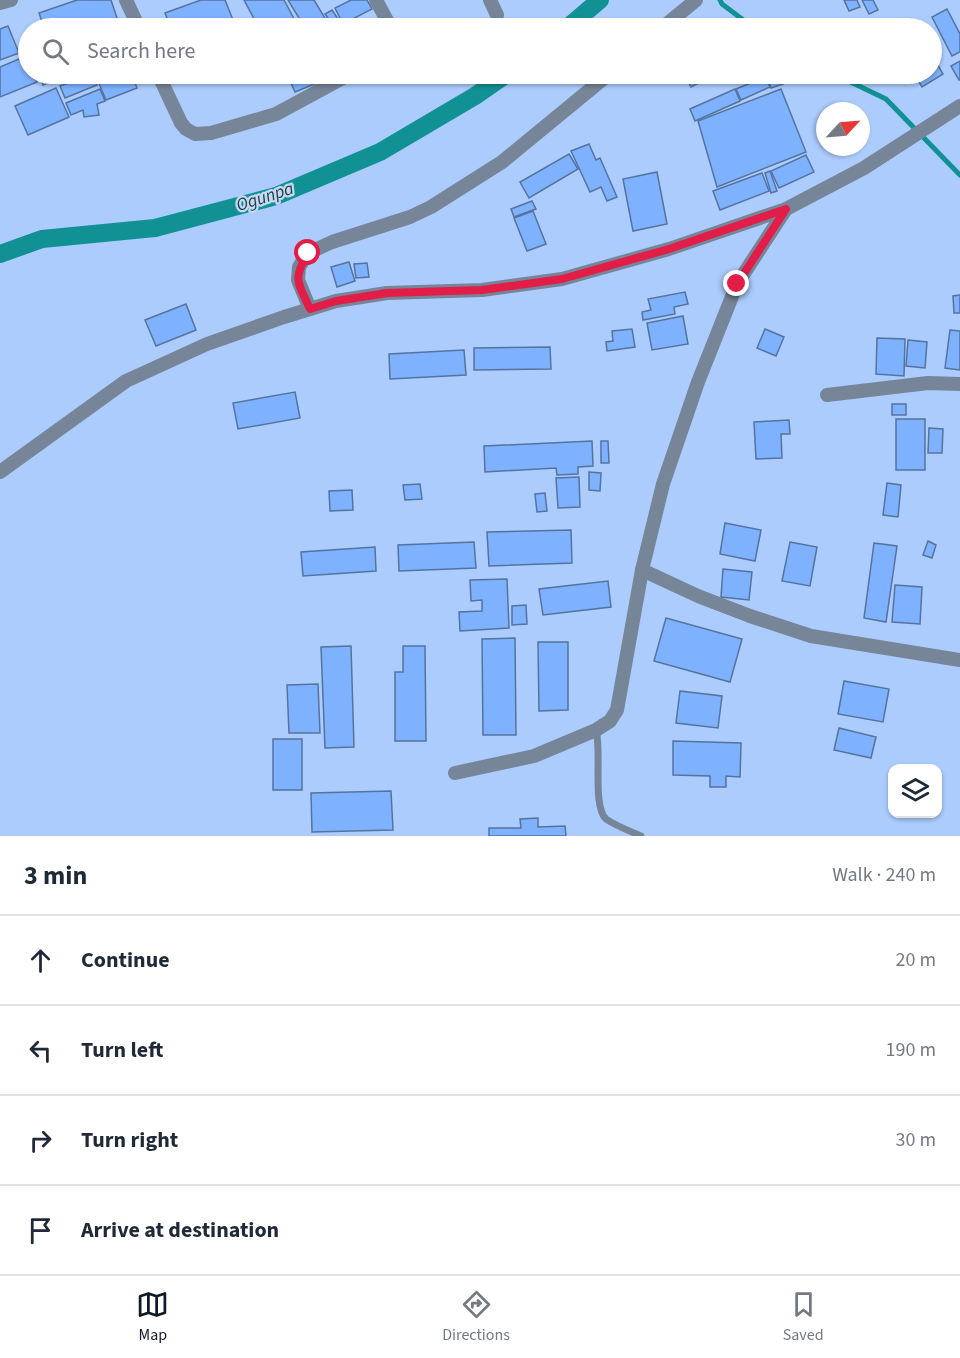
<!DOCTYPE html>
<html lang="en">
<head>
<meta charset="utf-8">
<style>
  body { margin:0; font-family:"Source Sans 3",sans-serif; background:#f2f2f3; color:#1f2937 }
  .controls { position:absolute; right:18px; bottom:18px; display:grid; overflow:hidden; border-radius:12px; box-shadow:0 2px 4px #0004 }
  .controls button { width:54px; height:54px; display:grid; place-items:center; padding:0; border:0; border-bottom:2px solid #e0e1e3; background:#fff; color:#1f2937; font:30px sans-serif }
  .compass { position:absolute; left:816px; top:102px; width:54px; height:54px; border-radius:50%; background:#fff; box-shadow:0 2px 4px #0004; rotate:64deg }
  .stop { position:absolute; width:18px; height:18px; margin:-14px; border:4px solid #e11d48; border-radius:50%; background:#fff }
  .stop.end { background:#e11d48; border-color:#fff; box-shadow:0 2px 6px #0008 }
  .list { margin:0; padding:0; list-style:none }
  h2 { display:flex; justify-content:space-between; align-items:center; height:78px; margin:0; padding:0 24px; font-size:26px }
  h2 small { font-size:20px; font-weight:400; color:#747a83 }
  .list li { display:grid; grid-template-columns:39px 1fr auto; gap:18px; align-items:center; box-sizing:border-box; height:90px; padding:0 24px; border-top:2px solid #e0e1e3 }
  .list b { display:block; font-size:22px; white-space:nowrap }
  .list em { font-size:20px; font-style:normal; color:#747a83 }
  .icon { flex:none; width:33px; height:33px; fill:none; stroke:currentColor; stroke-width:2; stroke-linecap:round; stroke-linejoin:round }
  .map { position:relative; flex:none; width:960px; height:836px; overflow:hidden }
  .search { position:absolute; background:#fff; box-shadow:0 2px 4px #0004; left:18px; right:18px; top:18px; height:66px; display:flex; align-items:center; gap:15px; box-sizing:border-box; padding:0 21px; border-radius:33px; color:#747a83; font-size:22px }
  .sheet { height:438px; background:#fff }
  nav { display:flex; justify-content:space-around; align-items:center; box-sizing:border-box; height:84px; border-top:2px solid #e0e1e3; background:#fff; font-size:16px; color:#747a83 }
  nav a { display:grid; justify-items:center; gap:3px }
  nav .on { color:#111827 }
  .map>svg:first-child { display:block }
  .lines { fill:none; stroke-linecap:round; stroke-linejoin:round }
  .stream { stroke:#129195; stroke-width:5 }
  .canal { stroke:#129195; stroke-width:18 }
  .building { fill:#7eb2fe; stroke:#55739f; stroke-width:1.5 }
  .lane { stroke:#778599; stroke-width:7 }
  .street { stroke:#778599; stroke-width:14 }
  .route { stroke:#e11d48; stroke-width:8 }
  .labels { text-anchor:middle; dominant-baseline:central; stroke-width:4.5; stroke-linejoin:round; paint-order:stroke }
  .water-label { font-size:18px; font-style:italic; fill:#263f3f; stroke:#c4d9f6 }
</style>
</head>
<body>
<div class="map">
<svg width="960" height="836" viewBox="0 0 960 836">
  <rect width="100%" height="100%" fill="#abccfd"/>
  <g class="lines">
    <g class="stream">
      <polyline points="720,0 722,4 754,28"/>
      <polyline points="834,74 886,99 960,175"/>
    </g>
    <g class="canal">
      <polyline points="567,28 600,0"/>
      <polyline points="0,254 42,239 155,228 276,196 380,152 475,96 507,74"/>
    </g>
  </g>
  <g class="building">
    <polygon points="77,0 111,0 119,24 104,28 44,28 39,13"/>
    <polygon points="201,0 225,0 233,20 208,28 171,28 165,13"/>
    <polygon points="244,0 284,0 299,28 259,28"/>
    <polygon points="288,0 314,0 331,28 305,28"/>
    <polygon points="351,0 367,0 372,9 343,24 335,8"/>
    <polygon points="844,0 857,0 860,7 849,11"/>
    <polygon points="862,0 873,0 878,10 869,14"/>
    <polygon points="947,9 960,34 960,52 952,56 932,17"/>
    <polygon points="332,10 344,28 335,28 325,14"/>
    <polygon points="245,20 250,28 224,28"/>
    <polygon points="8,26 19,53 0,60 0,29"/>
    <polygon points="932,55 943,74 922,87 914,74 932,74"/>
    <polygon points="26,56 28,62 28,74 33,74 37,82 0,97 0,67"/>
    <polygon points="960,61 960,80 959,80 951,66"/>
    <polygon points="39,74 56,74 58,79 43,85"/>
    <polygon points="92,74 97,85 65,98 60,86"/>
    <polygon points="95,74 132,74 137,88 106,100"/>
    <polygon points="183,74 208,74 186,82"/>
    <polygon points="287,74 324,74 327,79 295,92"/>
    <polygon points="684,74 716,74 691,87"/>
    <polygon points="763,74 779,74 783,84 771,88 766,75 764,76"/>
    <polygon points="765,77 770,87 741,100 736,89"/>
    <polygon points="56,88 69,117 28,135 15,106"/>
    <polygon points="100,89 105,101 97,104 99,115 84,117 83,110 71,115 66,103"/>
    <polygon points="735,89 740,101 695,121 690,109"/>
    <polygon points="781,89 806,152 717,187 698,121"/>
    <polygon points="589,144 596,160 600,158 617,197 607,201 601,187 590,192 571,151"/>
    <polygon points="569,154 578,169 529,198 520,182"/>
    <polygon points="806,155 814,172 779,188 771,171"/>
    <polygon points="770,171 777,191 771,193 765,173"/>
    <polygon points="657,172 667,224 633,231 623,179"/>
    <polygon points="762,173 769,191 720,210 713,191"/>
    <polygon points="532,201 536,209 514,217 511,209"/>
    <polygon points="533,211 546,244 527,251 514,218"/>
    <polygon points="349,262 355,281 337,287 331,267"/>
    <polygon points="367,263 369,277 356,278 354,264"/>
    <polygon points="685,292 688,304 674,307 675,314 643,320 642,312 651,310 648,299"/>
    <polygon points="960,295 960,313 954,313 953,296"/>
    <polygon points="186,304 196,330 156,346 145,320"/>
    <polygon points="683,316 688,344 652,350 647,323"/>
    <polygon points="632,329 635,347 607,351 606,342 613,341 612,331"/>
    <polygon points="765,329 784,337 776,356 757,348"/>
    <polygon points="950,330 960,331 960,370 945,368"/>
    <polygon points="877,338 905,339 904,376 876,374"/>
    <polygon points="908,340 927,342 925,368 906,366"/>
    <polygon points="550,347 551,369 474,370 474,348"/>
    <polygon points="464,350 466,375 390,379 389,354"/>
    <polygon points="295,392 300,418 238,429 233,403"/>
    <rect x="892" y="404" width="14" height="11"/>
    <rect x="896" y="419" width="29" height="51"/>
    <polygon points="789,420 790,434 781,434 782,458 756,459 754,422"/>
    <polygon points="929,428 943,429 942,453 928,453"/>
    <polygon points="592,441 593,466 578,467 578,474 557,475 556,468 485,472 484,446"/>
    <polygon points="601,441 608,441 609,463 601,463"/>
    <polygon points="589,472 601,473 600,491 589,490"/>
    <polygon points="579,477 580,507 558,508 556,478"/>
    <polygon points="887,483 901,485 898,517 883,515"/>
    <polygon points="420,484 422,499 405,500 403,485"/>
    <polygon points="352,490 353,510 330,511 329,491"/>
    <polygon points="545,493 547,511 537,512 535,494"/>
    <polygon points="725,523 761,530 755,561 720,554"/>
    <polygon points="571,530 572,563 489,566 487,532"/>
    <polygon points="928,541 936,545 932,558 923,555"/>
    <polygon points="474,542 476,568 399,571 398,545"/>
    <polygon points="790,542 817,547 810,586 782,581"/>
    <polygon points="874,543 897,546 886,622 864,618"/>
    <polygon points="375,547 376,571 303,576 301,552"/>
    <polygon points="723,569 752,572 749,600 721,597"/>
    <polygon points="507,579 509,628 460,631 459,612 482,611 482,600 471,601 470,580"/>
    <polygon points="608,581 611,607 543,615 539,589"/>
    <polygon points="895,585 922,587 920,624 892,622"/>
    <polygon points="526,605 527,624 512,625 512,606"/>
    <polygon points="666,618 742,639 730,682 654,661"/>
    <polygon points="515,638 516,735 483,735 482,639"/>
    <polygon points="538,642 568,642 568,710 539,711"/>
    <polygon points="351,646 354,747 325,748 321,647"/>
    <polygon points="403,646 425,646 426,741 395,741 395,672 403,672"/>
    <polygon points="844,681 889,689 883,722 838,714"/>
    <polygon points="318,684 320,733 289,733 287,685"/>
    <polygon points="680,691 722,696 718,728 676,723"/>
    <polygon points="839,728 876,737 871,758 834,750"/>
    <rect x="273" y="739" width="29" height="51"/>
    <polygon points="673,741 741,743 740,777 726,776 726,787 710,787 710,776 673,775"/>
    <polygon points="391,791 393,830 312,832 311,793"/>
    <polygon points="538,818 538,827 565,826 566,836 489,836 489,828 521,828 520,819"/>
  </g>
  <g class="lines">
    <path class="lane" d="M 596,730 C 602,752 592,806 606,819 C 616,826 630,831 641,836"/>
    <g class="street">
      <polyline points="126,0 139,28"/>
      <polyline points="376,0 391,28"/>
      <polyline points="490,0 497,15"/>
      <polyline points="0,3 11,0"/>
      <polyline points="662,28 696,0"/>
      <polyline points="158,74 181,123 186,129 195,134 211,133 276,114 350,74"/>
      <polyline points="310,309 298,280 299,267 308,253 332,242 410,217 431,207 502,162 609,74"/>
      <polyline points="827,395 928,383 960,384"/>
      <polyline points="0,472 126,381 207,344 284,317 336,301 387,293 482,290 562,279 669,249 786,209 864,168 960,106"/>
      <polyline points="642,570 698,596 750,616 811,636 960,660"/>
      <polyline points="455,773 534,756 596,730 610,721 617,710 642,570 663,484 698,382 737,284 786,209"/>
    </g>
  </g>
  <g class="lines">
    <path class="route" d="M 308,253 C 292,280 298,282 310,309 L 336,301 L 387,293 L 482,290 L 562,279 L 669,249 L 786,209 L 737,284"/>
  </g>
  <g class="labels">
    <g class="water-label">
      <text transform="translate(265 197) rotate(-18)">Ogunpa</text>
    </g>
  </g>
</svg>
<div class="controls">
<button><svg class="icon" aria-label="layers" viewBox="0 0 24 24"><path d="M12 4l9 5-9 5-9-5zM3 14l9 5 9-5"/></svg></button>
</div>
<svg class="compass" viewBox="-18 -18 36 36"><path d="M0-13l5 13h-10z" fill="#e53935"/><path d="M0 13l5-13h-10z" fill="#747a83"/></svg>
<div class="stop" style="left:308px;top:253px"></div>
<div class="stop end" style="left:737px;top:284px"></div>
<div class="search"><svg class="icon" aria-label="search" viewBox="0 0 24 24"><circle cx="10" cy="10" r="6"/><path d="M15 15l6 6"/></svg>Search here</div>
</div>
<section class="sheet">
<h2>3 min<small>Walk · 240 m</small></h2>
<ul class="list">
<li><svg class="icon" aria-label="ahead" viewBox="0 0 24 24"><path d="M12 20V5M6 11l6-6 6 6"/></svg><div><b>Continue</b></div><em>20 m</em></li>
<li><svg class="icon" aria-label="left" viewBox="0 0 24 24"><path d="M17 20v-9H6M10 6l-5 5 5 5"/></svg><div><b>Turn left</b></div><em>190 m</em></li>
<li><svg class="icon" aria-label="right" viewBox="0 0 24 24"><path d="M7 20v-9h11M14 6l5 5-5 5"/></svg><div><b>Turn right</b></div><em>30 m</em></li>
<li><svg class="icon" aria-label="arrive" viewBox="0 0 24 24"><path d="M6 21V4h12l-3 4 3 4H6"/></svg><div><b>Arrive at destination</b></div></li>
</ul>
</section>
<nav>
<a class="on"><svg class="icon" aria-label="map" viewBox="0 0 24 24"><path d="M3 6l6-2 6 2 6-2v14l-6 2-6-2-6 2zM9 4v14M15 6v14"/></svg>Map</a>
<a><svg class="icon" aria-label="directions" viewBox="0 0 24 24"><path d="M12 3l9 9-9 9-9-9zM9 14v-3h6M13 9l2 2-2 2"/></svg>Directions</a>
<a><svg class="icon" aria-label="saved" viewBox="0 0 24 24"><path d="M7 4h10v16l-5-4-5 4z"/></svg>Saved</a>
</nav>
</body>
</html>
